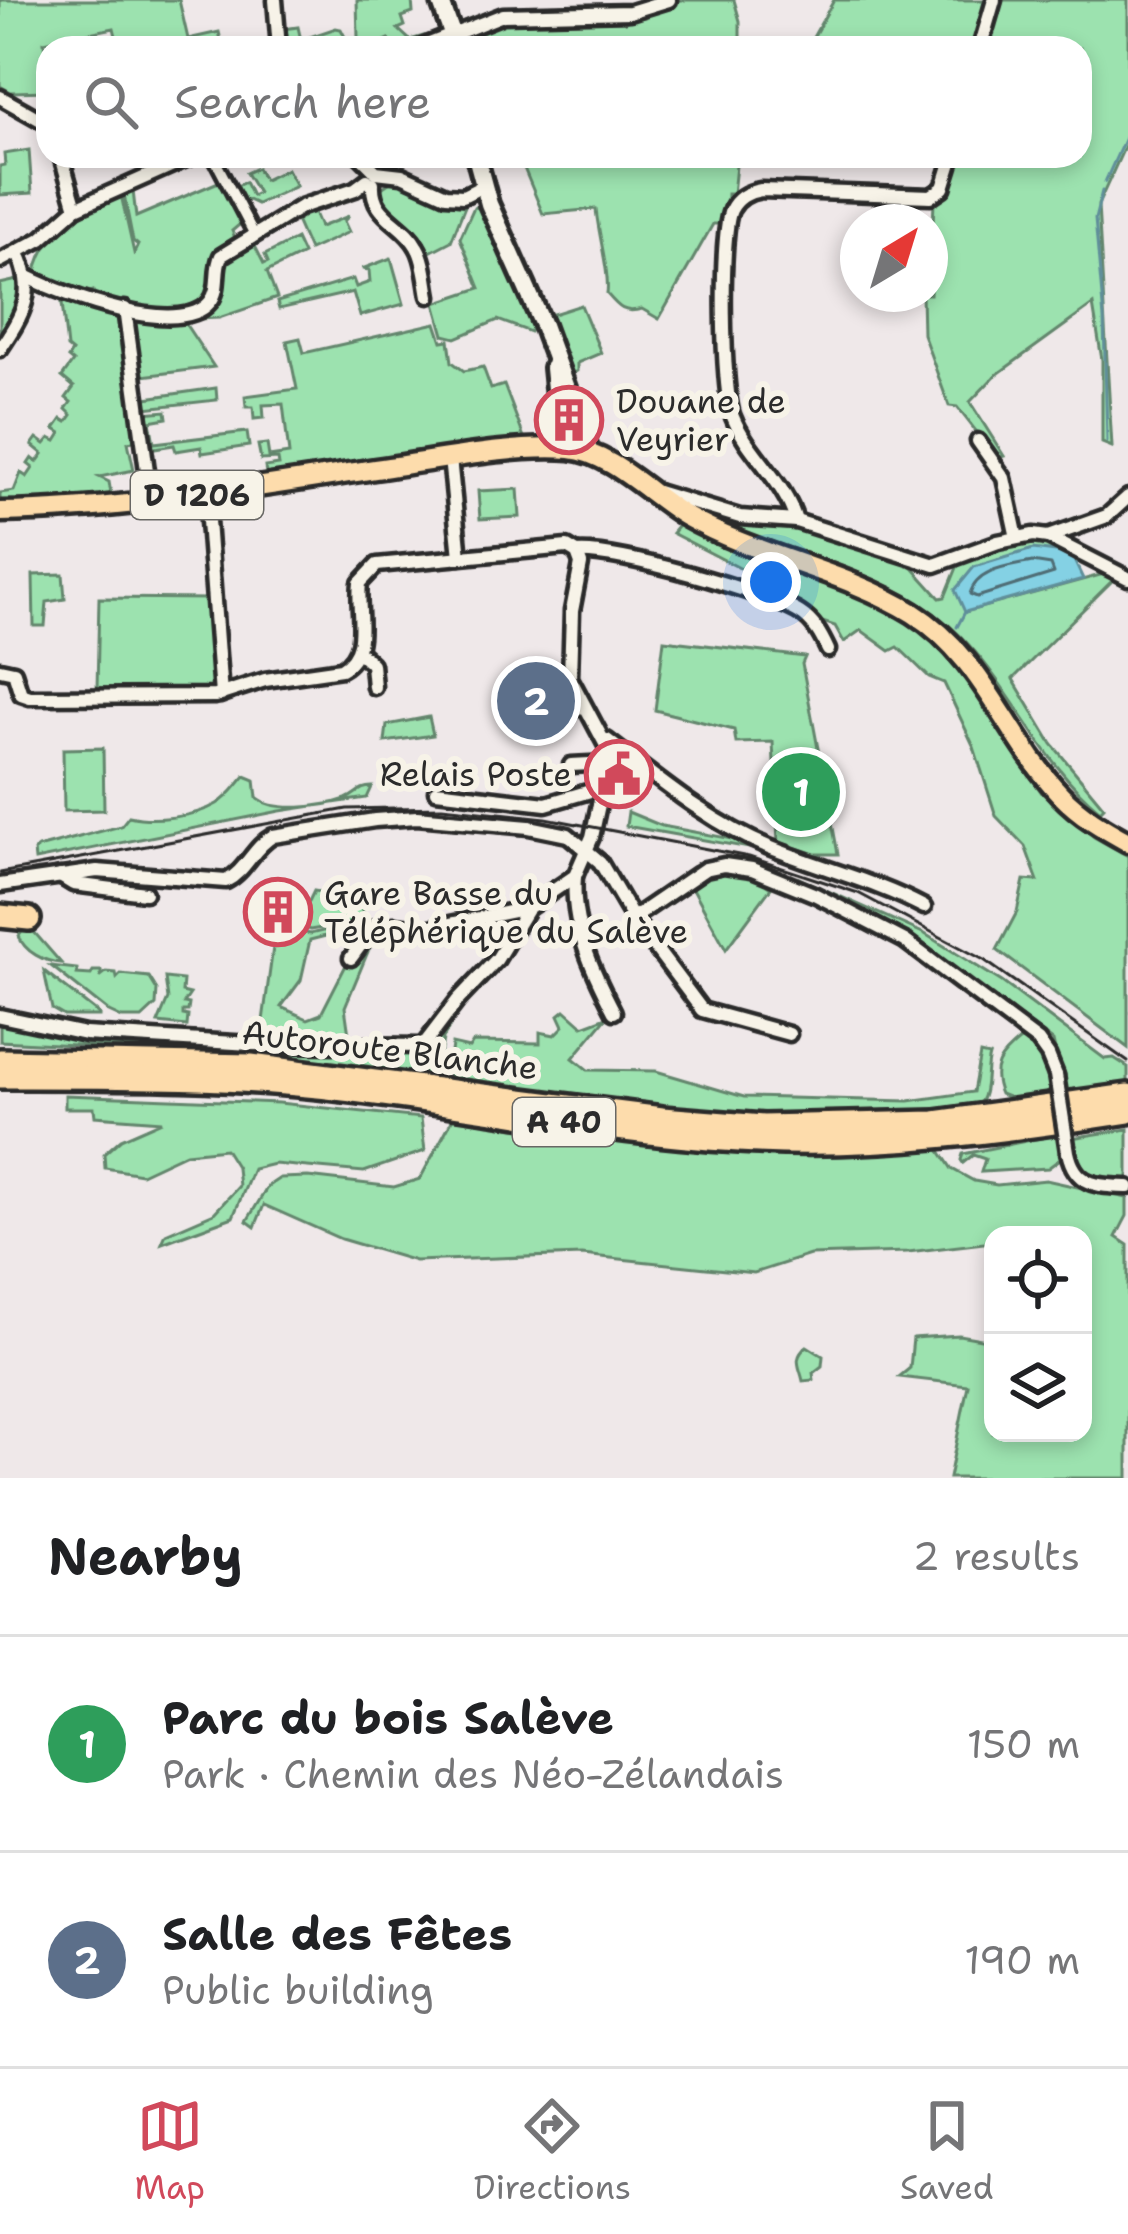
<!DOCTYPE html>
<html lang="en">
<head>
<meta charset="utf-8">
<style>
  body { margin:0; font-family:"Shantell Sans",sans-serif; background:#f6f6f6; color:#202124 }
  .controls { position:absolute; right:36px; bottom:36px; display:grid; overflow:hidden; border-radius:24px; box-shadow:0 6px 18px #0003 }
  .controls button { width:108px; height:108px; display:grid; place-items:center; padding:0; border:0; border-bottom:3px solid #e0e0e0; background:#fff; color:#202124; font:60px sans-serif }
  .compass { position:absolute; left:840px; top:204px; width:108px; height:108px; border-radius:50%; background:#fff; box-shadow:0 6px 18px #0003; rotate:38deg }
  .you { position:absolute; left:771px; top:582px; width:42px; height:42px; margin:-30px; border:9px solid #fff; border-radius:50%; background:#1a73e8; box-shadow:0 0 0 18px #1a73e833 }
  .badge { display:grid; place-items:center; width:78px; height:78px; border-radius:50%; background:#d1495b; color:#fff; font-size:39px; font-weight:700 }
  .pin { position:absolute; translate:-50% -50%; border:6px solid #fff; box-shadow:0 3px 12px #0006 }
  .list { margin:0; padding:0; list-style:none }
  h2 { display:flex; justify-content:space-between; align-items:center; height:156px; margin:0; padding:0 48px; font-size:51px }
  h2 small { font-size:39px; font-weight:400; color:#757577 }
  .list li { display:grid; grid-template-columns:78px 1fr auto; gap:36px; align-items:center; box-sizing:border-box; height:216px; padding:0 48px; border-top:3px solid #e0e0e0 }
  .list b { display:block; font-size:45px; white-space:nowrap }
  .list p { margin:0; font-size:39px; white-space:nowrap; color:#757577 }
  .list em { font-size:39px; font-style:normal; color:#757577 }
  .icon { flex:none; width:66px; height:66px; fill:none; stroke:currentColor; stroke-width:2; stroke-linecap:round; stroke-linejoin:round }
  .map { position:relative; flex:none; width:1128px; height:1478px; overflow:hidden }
  .search { position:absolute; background:#fff; box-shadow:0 6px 18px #0003; left:36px; right:36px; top:36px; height:132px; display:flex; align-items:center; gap:30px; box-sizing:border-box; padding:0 42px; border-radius:36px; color:#757577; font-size:45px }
  .sheet { height:588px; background:#fff }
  nav { display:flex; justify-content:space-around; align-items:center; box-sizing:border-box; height:168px; border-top:3px solid #e0e0e0; background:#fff; font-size:33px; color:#757577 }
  nav a { display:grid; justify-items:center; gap:6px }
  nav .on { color:#d1495b }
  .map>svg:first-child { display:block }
  .green { fill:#9ce2af; stroke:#64866d; stroke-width:3 }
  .water { fill:#84d1e4; stroke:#608f9a; stroke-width:3 }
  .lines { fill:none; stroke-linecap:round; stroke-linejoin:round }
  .shore { stroke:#4f6d75; stroke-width:3 }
  .stream { stroke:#608f9a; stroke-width:3 }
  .pedestrian-casing { stroke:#2b2b2b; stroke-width:18 }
  .minor-casing { stroke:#2b2b2b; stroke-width:21 }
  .secondary-casing { stroke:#2b2b2b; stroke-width:26 }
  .primary-casing { stroke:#2b2b2b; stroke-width:27 }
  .motorway-casing { stroke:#2b2b2b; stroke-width:30 }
  .pedestrian { stroke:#f7f3e8; stroke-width:9 }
  .minor { stroke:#f7f3e8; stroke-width:12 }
  .secondary { stroke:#f7f3e8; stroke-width:16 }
  .primary { stroke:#fddcac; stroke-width:18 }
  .motorway { stroke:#fddcac; stroke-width:21 }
  .rail { stroke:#2b2b2b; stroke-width:3 }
  .minor-bridge-casing { stroke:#2b2b2b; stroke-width:21; stroke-linecap:butt }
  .minor-bridge { stroke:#f7f3e8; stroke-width:12 }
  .labels { text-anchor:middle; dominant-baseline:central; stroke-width:12; stroke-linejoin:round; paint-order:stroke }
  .shield { fill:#f7f3e8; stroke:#686764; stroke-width:3 }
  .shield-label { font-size:30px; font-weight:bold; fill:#2b2b2b }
  .poi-label { font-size:33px; fill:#2b2b2b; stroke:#f7f3e8; text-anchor:start }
  .street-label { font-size:33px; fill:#2b2b2b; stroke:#f7f3e8 }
</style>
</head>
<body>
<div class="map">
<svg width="1128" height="1478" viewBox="0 0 1128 1478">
  <rect width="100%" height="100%" fill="#efe8e9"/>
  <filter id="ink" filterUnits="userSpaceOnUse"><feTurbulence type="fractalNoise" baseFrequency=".00833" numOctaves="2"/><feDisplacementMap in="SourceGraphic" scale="24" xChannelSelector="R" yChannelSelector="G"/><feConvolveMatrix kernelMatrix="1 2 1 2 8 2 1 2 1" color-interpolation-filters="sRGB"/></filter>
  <g filter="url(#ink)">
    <g class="green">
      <polygon points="0,0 179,0 188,39 219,32 223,48 119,48 114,28 44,42 48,91 11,92 0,86"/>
      <polygon points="357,0 412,0 413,13 402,17 405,26 398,29 410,40 424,36 425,41 412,47 406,41 399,44 401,48 394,48 389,39 370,48 286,48 283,29 298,27 301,40 336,28 341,29 347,41 358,38"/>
      <polygon points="677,0 734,0 740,21 740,48 465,48 463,36 470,35 472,28 503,18 622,16 625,22"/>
      <polygon points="834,0 989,0 977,48 807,48"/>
      <path d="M 997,0 L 1128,0 L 1128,139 L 1098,205 L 1112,447 L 1102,443 L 1102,360 L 1093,305 L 995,376 L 970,402 L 1004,456 L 997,458 L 957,407 L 949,406 L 923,334 L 922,294 L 930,294 L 934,202 C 951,194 953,173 958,156 L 1080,156 L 1080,48 L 984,48 Z"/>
      <polygon points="29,150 32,193 0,195 0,166 5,165 4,154"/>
      <path d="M 519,156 L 737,156 L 733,194 L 727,194 L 726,224 L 713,224 L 659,319 L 642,309 C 624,314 619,308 607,294 C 610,274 598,233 596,209 L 543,214 Z"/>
      <polygon points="257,168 264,180 287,169 296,186 257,204 248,200 241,204 226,175 230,173 237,186 245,182 252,196 258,193 246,173"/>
      <polygon points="395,179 444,203 465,206 451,241 424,255 380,200 380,189"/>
      <path d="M 223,180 L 245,220 L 232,231 L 237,242 L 215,257 L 211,295 C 168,323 139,309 94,296 L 93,291 L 85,294 L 36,273 C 42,231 86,211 121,195 L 134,253 L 138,245 L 133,241 L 124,195 L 133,191 L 136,217 Z"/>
      <polygon points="311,206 320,227 349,216 344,221 349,232 309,250 294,216"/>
      <polygon points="474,207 479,208 534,325 530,332 498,320 456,338 444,335 435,303 480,288 460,238"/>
      <path d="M 296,239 L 303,254 L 267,272 L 277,298 L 219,318 L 198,319 L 197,316 L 220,303 C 228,273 216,264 247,244 L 250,249 L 255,246 L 264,264 L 268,262 L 265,255 Z"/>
      <polygon points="391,258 404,304 360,316 353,292 279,309 277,302 353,279 356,287 370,282 369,270 362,269"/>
      <polygon points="22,279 18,304 0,341 0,284"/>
      <polygon points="66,299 118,312 138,440 128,442 134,470 99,477 109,482 112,500 0,506 0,493 14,491 21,473 27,477 33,468 28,464 32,458 37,462 43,454 32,445 37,438 45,444 50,438 56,441 61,433 55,429 62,419 67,422 72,415 66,409 71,402 66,398 74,387 62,377 73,362 68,358 72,352 67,348 62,303"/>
      <polygon points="581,305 601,353 577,363 577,371 572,374 550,315"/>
      <polygon points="133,316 152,321 184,322 214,367 134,377 128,319"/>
      <polygon points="436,323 442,341 449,340 452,362 464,371 483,367 491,389 504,385 525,440 266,474 265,467 279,465 278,459 261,460 258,445 267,444 269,457 289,454 283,404 263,405 264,418 254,419 253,407 246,407 245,396 297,389 287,341 300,338 304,353"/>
      <polygon points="216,388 217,400 145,408 139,399"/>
      <polygon points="166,411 167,418 150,421 154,443 247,432 249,446 202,453 201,447 176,451 174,445 148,449 142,413"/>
      <polygon points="518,489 520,517 480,519 478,491"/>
      <path d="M 711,514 L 804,525 L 905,559 L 940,598 L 945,597 L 958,565 C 992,544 1030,538 1068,550 L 1071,554 L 1032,550 L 965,612 L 1111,572 L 1118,575 L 1013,679 L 1052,744 L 1104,807 L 1100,811 C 1043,764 1017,697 968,644 C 908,577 809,557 728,526 L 710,517 Z"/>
      <polygon points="681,522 878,602 931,633 974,679 1023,766 1042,793 1094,837 1128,856 1128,1048 997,950 1017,912 1024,880 1038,881 1025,846 996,816 974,747 944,683 929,677 898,647 890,651 861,630 844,642 835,626 819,621 786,592 672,533"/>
      <polygon points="63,574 65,599 47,602 45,626 34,626 33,575"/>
      <polygon points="99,598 212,599 216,685 211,689 97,690"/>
      <polygon points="664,640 805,657 802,664 838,854 815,854 778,842 773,742 736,743 734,730 655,710"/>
      <polygon points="429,717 433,735 385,742 387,725"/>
      <polygon points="103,748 104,810 64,811 63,749"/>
      <path d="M 245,776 L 255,780 L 257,798 C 274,813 324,807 346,799 C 358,794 359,787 372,787 L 367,798 L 280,811 L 35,860 L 34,851 L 38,848 L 121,826 L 129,816 C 153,822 195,817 217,804 C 229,797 236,786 245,776 Z"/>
      <polygon points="628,812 662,826 748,842 749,848 626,826"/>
      <polygon points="735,871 751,875 771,888 726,949 691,885 708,874"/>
      <polygon points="799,878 925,934 1002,982 1105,1059 1114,1058 1128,1067 1128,1086 1065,1096 1053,1041 914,939 797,882"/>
      <polygon points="314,891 362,899 362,921 310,930 297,926"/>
      <polygon points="357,923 365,926 310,940 301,980 281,1007 308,1019 321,1014 346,965 371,935 374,937 345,1007 349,1035 421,1042 260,1040 256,1030 263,1021 274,940 285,943 291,929 310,934"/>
      <path d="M 24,929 L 34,932 L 61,963 C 45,962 24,952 19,936 Z"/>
      <polygon points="51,966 77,969 77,974 91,975 93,971 101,971 101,976 106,972 116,973 117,978 121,974 149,977 157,990 156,1005 142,1018 122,1018 109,1012"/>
      <polygon points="44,971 99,1014 99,1016 64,1016 52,1009"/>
      <polygon points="165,978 183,980 182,992 190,994 184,1003 189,1004 188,1011 183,1011 183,1015 188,1016 187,1026 158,1023 168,999"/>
      <polygon points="458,1009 443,1039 436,1077 227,1053 0,1041 0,1022 86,1040 418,1053 433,1044"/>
      <path d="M 565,1010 L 583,1026 L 607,1017 L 573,1058 L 588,1070 L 656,1071 L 744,1097 L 909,1101 L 973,1092 L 980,1054 L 989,1056 C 985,1068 988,1091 981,1101 C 972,1111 923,1113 909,1114 C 747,1121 607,1102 448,1078 L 452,1044 L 469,1048 L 473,1042 L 540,1043 L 540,1032 L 555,1035 L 564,1026 L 559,1015 Z"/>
      <path d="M 1020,1040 C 1045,1044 1050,1072 1054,1094 L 1010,1098 L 1000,1094 C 989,1068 1000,1056 1020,1040 Z"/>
      <polygon points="65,1095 279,1103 421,1118 425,1151 364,1172 274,1164 253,1169 233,1217 162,1243 166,1234 214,1213 239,1186 237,1168 225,1149 186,1153 141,1174 105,1168 104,1154 121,1139 162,1121 95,1116 94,1108 65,1108"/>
      <polygon points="453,1118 533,1131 537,1128 756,1153 938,1148 952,1169 974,1181 997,1185 1046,1180 1127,1198 1127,1216 1116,1237 1128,1245 1128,1478 949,1478 968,1385 899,1377 910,1368 913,1338 959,1335 992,1341 993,1324 993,1433 1083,1433 1083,1235 993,1235 993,1242 908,1252 810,1255 754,1273 582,1255 415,1261 341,1239 264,1205 255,1227 247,1221 268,1186 280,1178 308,1177 394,1187 420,1179"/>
      <polygon points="1128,1129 1128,1181 1085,1176 1074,1157 1071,1138"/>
      <polygon points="1060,1134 1064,1156 1048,1168 981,1172 985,1159 973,1155 963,1163 961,1160 963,1154"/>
      <path d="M 807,1346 L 823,1356 L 822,1366 L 813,1373 L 814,1380 L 803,1381 C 800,1366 792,1359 807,1346 Z"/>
    </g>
    <polygon class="water" points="1033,549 1071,554 1083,579 965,612 955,590 974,567"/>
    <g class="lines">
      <path class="shore" d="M 1032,562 L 1051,565 L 1054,573 L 977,597 L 970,594 C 977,569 1009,567 1032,562 Z"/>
      <g class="stream">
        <polyline points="1105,182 1128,131"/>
        <polyline points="1102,191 1095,219 1104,319 1107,442"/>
        <polyline points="957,627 965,612"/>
      </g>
      <g class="pedestrian-casing">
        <polyline id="pedestrian" points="213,156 254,234"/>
      </g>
      <g class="minor-casing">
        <g id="minor">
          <polyline points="275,0 279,48"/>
          <polyline points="419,48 503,15 630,12 669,0"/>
          <polyline points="980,48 994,0"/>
          <polyline points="0,97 48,124"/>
          <polyline points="61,156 76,208"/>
          <polyline points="360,156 376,172 402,175 446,195 463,196 483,186"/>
          <path d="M 373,183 C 371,217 403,221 417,247 C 425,260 426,281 429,296"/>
          <polyline points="0,261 41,239 76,208 193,156"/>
          <path d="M 28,277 C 64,295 180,339 210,302 C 221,289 214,270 221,256 L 301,207 L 355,189 L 367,180"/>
          <polyline points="125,309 148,478"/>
          <path d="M 0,349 C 23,314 37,293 18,253"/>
          <polyline points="978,441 1004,478 1017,538"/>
          <polyline points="450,458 460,557"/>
          <polyline points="657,492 740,517 796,521 935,565 998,542 1033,535 1048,537 1128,578"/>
          <polyline points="206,494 221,695"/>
          <path d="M 796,521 C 785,481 748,454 733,417 C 722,391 720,235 731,210 C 737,198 748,192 761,190 L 931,196 L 943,188 L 953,156"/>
          <polyline points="1048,537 1107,516 1128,497"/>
          <path d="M 577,553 C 613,549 769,593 800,613 C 814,622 821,635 828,650"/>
          <polyline points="359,652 372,664 374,687"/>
          <path d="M 0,669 L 14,672 L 21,694 L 30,697 L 215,696 L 265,680 L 341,669 C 372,651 356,613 360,583 L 377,565 L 567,547 L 577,553 L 581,564 L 572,611 L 570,678 L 610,753 L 592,837 L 575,876 L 528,908 L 497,959 L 458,1000 L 423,1046 L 251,1044 L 85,1034 L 0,1016"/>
          <polyline points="514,719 583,707"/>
          <path d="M 607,740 C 658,779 710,823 769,847 C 820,868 875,881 924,907"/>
          <polyline points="571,765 609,763"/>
          <polyline points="436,791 546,804 604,787"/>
          <polyline points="60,876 73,884 145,893"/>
          <path d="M 575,876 C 571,925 592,970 614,1012"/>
          <path d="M 0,885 L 97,871 L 226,881 C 246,871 253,847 273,836 L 375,820 L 417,817 L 529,827 L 568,835 L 600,862 L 633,918 L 702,1010 L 789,1034"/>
          <polyline points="633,918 705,869 724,865 752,869 816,895 905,941 1038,1041 1048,1055 1056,1075"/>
          <polyline points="351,958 373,928 395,925 426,929 528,908"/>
          <path d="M 1068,1152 C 1075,1186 1097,1186 1128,1187"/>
        </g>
      </g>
      <g class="secondary-casing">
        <g id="secondary">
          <polyline points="440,0 457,48"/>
          <polyline points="476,156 489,204 543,325 590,454"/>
          <polyline points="553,368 561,449"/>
        </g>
      </g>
      <g class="primary-casing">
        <path id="primary" d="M 0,512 C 131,510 259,486 389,467 C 444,459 514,445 570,449 C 612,453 651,496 687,517 C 758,557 843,570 913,613 C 983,657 1006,737 1061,795 C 1080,815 1104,829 1128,842"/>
      </g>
      <g class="motorway-casing">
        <g id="motorway">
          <polyline points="0,916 29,919"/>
          <polyline points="0,1060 251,1065 662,1118 763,1126 935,1122 1128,1095"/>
          <path d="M 0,1077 C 115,1077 230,1076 344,1090 C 482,1106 619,1136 758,1142 C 883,1148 1005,1131 1128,1112"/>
        </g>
      </g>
      <use href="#pedestrian" class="pedestrian"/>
      <use href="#minor" class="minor"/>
      <use href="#secondary" class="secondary"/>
      <use href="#primary" class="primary"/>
      <use href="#motorway" class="motorway"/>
      <polyline class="rail" points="0,873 347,809 442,807 546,818 749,857 858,893 984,960 1128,1062"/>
      <g class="minor-bridge-casing">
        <polyline id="minor-bridge" points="1056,1075 1068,1152"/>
      </g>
      <use href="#minor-bridge" class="minor-bridge"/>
    </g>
  </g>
  <defs>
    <g id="building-ring" transform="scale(3.45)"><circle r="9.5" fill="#f7f3e8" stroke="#d1495b" stroke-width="1.5"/><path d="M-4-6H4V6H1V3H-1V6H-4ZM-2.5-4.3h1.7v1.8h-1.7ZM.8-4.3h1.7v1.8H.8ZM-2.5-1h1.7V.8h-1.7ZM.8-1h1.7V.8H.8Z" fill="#d1495b"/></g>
    <g id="civic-ring" transform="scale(3.45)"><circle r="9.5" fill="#f7f3e8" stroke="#d1495b" stroke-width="1.5"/><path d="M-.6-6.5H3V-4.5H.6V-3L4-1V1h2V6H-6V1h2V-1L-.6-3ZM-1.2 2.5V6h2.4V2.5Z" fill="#d1495b"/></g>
  </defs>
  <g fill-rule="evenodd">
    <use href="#building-ring" x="569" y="420"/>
    <use href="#civic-ring" x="619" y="774"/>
    <use href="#building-ring" x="278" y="912"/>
  </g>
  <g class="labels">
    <g class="shield">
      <rect x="131" y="471" width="132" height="48" rx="9"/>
      <rect x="513" y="1098" width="102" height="48" rx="9"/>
    </g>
    <g class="shield-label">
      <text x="197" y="495">D 1206</text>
      <text x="564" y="1122">A 40</text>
    </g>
    <g class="poi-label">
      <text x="616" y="401">Douane de<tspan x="616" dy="38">Veyrier</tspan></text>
      <text x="572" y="774" text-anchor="end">Relais Poste</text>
      <text x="324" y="893">Gare Basse du<tspan x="324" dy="38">Téléphérique du Salève</tspan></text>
    </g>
    <g class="street-label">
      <text transform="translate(390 1050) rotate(7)">Autoroute Blanche</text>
    </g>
  </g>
</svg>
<div class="controls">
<button><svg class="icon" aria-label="locate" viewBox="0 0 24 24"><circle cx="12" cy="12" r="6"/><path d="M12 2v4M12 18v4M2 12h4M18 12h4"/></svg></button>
<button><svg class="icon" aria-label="layers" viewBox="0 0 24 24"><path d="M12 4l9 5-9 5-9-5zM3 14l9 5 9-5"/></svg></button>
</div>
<svg class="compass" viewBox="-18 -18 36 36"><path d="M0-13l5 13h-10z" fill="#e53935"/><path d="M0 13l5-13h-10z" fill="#757577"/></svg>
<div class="you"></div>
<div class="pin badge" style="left:801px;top:792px;background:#2e9e5b">1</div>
<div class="pin badge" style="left:536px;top:701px;background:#5c6f8a">2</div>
<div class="search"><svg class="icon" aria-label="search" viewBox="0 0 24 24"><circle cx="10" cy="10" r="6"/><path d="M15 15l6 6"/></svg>Search here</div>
</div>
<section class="sheet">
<h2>Nearby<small>2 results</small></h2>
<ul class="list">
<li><span class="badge" style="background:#2e9e5b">1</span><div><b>Parc du bois Salève</b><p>Park · Chemin des Néo-Zélandais</p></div><em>150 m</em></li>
<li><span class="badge" style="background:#5c6f8a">2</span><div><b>Salle des Fêtes</b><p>Public building</p></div><em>190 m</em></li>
</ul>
</section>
<nav>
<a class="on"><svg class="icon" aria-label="map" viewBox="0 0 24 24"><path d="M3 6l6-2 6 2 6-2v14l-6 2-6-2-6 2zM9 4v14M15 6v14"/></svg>Map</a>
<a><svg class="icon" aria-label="directions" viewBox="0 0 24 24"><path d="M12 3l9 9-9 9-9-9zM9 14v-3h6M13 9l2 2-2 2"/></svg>Directions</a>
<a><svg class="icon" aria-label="saved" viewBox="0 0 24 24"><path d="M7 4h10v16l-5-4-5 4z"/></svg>Saved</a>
</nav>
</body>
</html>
